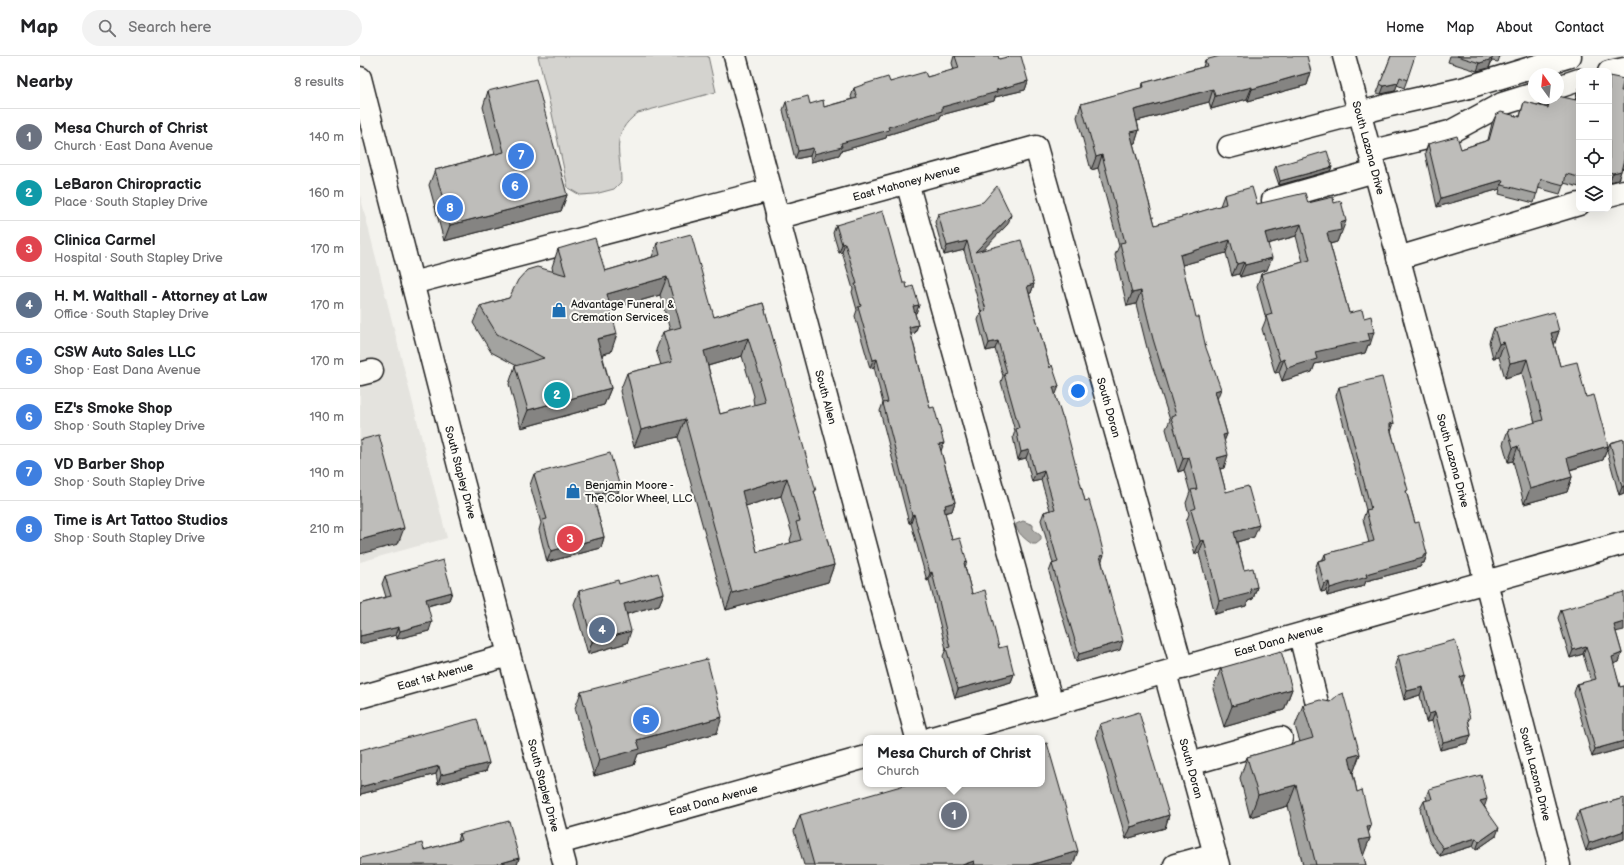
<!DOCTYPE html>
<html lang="en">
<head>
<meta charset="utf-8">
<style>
  body { margin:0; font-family:"Balsamiq Sans",sans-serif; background:#f2f2f2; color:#202124 }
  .controls { position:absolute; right:12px; top:12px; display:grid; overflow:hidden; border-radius:8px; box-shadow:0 4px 16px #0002 }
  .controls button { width:36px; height:36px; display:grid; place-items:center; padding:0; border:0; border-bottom:1px solid #e0e0e0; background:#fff; color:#202124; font:20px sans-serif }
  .compass { position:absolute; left:1168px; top:12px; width:36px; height:36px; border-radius:50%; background:#fff; box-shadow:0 4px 16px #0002; rotate:345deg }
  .you { position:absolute; left:718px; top:335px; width:14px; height:14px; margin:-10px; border:3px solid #fff; border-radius:50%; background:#1a73e8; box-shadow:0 0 0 6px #1a73e833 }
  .badge { display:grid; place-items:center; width:26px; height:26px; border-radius:50%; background:#b45309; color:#fff; font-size:13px; font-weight:700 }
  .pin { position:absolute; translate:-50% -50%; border:2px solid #fff; box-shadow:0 1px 4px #0006 }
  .popup { position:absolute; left:503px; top:679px; width:182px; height:52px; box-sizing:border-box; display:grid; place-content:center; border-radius:8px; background:#fff; filter:drop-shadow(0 1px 3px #0005); font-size:13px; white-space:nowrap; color:#757577 }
  .popup b { font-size:15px; color:#202124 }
  .popup::after { content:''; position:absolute; left:50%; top:100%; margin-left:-8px; border:8px solid transparent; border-top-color:#fff }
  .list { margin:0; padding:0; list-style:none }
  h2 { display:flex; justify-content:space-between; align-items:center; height:52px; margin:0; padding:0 16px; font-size:17px }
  h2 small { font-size:13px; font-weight:400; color:#757577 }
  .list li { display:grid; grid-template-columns:26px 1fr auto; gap:12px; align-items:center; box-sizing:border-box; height:56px; padding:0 16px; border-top:1px solid #e0e0e0 }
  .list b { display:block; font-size:15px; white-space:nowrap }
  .list p { margin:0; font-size:13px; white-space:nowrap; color:#757577 }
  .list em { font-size:13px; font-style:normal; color:#757577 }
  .icon { flex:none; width:22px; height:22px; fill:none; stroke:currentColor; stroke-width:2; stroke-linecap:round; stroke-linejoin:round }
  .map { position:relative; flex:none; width:1264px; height:809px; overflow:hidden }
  header { display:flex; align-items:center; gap:24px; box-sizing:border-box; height:56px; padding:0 20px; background:#fff; border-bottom:1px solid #e0e0e0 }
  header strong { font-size:19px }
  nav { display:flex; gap:22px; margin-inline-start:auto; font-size:14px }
  .search { width:280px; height:36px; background:#f2f2f2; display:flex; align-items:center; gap:10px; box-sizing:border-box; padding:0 14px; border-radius:22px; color:#757577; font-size:15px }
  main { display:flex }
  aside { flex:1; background:#fff }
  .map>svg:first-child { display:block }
  .built { fill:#e4e3de }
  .green { fill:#d4d3cf; stroke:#787876 }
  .water { fill:#abaaa6; stroke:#72716f }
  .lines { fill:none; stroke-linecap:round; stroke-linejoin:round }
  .minor-casing { stroke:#1c1c1c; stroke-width:25 }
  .major-casing { stroke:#1c1c1c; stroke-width:25 }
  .minor { stroke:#fdfcf7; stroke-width:22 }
  .major { stroke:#fdfcf7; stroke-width:22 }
  .wall { fill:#a3a3a0; stroke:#1c1c1c; fill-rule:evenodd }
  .shaded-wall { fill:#858482; stroke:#1c1c1c }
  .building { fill:#bebdba; stroke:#1c1c1c; fill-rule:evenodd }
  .labels { text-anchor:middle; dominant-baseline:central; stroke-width:4; stroke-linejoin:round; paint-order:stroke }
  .street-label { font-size:11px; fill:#1c1c1c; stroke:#fdfcf7 }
  .poi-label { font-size:11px; fill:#1c1c1c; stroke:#fdfcf7; text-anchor:start }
</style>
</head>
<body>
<header>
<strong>Map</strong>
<div class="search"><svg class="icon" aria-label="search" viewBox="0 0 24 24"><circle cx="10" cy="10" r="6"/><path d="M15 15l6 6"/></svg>Search here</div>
<nav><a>Home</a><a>Map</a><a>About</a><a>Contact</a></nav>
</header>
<main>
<aside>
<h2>Nearby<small>8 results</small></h2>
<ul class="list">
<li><span class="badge" style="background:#6b7280">1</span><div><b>Mesa Church of Christ</b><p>Church · East Dana Avenue</p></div><em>140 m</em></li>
<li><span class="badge" style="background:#0f9aa8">2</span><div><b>LeBaron Chiropractic</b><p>Place · South Stapley Drive</p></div><em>160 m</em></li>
<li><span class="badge" style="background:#e0444e">3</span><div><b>Clinica Carmel</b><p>Hospital · South Stapley Drive</p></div><em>170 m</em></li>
<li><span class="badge" style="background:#5c6f8a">4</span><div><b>H. M. Walthall - Attorney at Law</b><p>Office · South Stapley Drive</p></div><em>170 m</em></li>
<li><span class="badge" style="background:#3f7fe0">5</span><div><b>CSW Auto Sales LLC</b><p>Shop · East Dana Avenue</p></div><em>170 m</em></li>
<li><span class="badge" style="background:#3f7fe0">6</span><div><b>EZ's Smoke Shop</b><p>Shop · South Stapley Drive</p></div><em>190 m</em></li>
<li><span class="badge" style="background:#3f7fe0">7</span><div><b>VD Barber Shop</b><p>Shop · South Stapley Drive</p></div><em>190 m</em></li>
<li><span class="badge" style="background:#3f7fe0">8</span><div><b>Time is Art Tattoo Studios</b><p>Shop · South Stapley Drive</p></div><em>210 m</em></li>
</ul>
</aside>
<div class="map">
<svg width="1264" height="809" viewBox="0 0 1264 809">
  <rect width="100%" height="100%" fill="#f4f3ee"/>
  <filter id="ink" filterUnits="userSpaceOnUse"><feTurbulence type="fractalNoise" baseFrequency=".025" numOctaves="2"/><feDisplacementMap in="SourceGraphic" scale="8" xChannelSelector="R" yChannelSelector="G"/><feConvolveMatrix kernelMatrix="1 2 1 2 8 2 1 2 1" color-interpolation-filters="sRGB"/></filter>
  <g filter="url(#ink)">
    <polygon class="built" points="0,139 87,482 0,506"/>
    <path class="green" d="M 178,0 L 348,0 L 356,36 L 278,57 C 249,78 261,97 261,126 L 254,133 L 235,138 L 220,139 L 208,132 L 191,53 Z"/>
    <path class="water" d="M 663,465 L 673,469 L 673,473 L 681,480 L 681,484 L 676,488 L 672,488 C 666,484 655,475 656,468 Z"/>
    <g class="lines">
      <g class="minor-casing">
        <g id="minor">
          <path id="s1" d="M 375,0 L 557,682"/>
          <path id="s2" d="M 984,0 L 1126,526 L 1199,809"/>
          <polyline points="1249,16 1264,13"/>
          <polyline points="1198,31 1219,24"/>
          <polyline points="869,91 1030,49 1102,33 1210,0"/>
          <polyline points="1010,96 1090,76 1142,48 1174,38"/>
          <polyline points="547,126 692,648"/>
          <polyline points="1249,139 1264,135"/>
          <polyline points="913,144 1015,115"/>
          <path id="s3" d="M 417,162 L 676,91 L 822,612"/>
          <polyline points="1038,202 1219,148"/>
          <polyline points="52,227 410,134"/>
          <polyline points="0,318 12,315"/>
          <polyline points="940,579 959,655"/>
          <path id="s4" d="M 805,617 L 858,809"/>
          <path id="s5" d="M 0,641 L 149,599"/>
          <path id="s6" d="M 572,682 L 1264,487"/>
          <polyline points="830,708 921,682"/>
          <path id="s7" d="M 199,787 L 506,701"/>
          <polyline points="815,809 855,798"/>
        </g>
      </g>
      <g class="major-casing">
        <g id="major">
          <path id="s8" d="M 0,22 L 101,418 L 205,809"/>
        </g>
      </g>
      <use href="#minor" class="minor"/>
      <use href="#major" class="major"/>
    </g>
    <g class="wall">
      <polygon points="594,0 638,0 639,3 668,25 665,34 635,41 634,45 581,59 579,63 527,79 526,82 481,95 479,99 451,106 450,100 435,103 423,54 426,46 450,48 464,51 492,43 491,41 494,32 530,26 567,21 594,14 592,7"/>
      <polygon points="1031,0 1047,24 1044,32 1037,29 1035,35 1021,38 1017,37"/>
      <polygon points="1090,0 1140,0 1138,6 1132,5 1129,12 1117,15 1088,6"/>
      <polygon points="845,4 951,16 947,29 888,45 887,43 851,53 849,46 777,65 779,74 775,87 773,87 795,169 860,150 864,139 897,148 948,147 981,178 980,178 977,186 970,188 989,257 1010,289 1008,289 1005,297 955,308 952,316 922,325 919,316 915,317 902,273 906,263 897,230 901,218 943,206 936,180 908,188 907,214 880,221 879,218 872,220 866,197 822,209 831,245 867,378 864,385 864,412 860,413 866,436 894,481 877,486 884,514 897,531 893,543 888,545 886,550 855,558 839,497 835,498 826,466 829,458 826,447 830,436 824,414 818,416 806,373 810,364 788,296 776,248 767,250 755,199 759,190 738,112 731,114 717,61 721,48 782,32 783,27 843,11"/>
      <polygon points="1249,20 1261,35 1264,35 1264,113 1262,112 1258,124 1249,126"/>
      <polygon points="1219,32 1219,131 1204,127 1200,138 1178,132 1174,147 1139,138 1140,133 1077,151 1065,97 1068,88 1101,93 1128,84 1132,67 1136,59 1160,60 1164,46 1187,51 1190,42 1198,42 1215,44"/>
      <polygon points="128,35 207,139 201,155 84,185 69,129 75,114 135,98 123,51"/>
      <polygon points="916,110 972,111 970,115 919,129 914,114"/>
      <polygon points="578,158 648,168 622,194 674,228 671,237 669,237 690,312 699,330 695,338 742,506 760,594 716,606 689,516 692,508 693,507 681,464 684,456 690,454 681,424 672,426 666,402 658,404 653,381 655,375 641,326 643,320 635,293 626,295 618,264 621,256 604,194 584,199 575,166"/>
      <polygon points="476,169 543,227 547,232 559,249 556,257 555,257 558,269 555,277 551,278 581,395 595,446 592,455 585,457 592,484 607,506 605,511 612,538 639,592 654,618 651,626 595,642 583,600 586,593 569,524 567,525 551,467 549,467 520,355 523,347 514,311 510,312 495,260 497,254 492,236 493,233 482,196 479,197 473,177"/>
      <path d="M 297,187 L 354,261 L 403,247 L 474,509 L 468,526 L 366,554 L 318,381 L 274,391 L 260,335 L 267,317 L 301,309 L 296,294 L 303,276 L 310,274 L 300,239 L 251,253 L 251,296 L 242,298 L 251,332 L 244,349 L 161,372 L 149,328 L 155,310 L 157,310 L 131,296 L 113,267 L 120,250 L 149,242 L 193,216 L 192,211 L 198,193 L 245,215 L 292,201 ZM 382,300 L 394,340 L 393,343 L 394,349 L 360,358 L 348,310 ZM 421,440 L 432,478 L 430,484 L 431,487 L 397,496 L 385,450 Z"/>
      <polygon points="1134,272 1199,275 1194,288 1200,310 1226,341 1248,390 1243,404 1210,414 1212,421 1207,436 1164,448 1153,405 1148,406 1143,388 1148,374 1175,367 1162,317 1145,322 1139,301 1133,302 1129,286"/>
      <polygon points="979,331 1034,367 1031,374 1047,438 1055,467 1067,498 1064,507 1062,507 1060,511 1006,525 1004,530 967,540 966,535 961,536 955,513 958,505 963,503 965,498 1009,487 1003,463 1006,454 976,340"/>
      <polygon points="1264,383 1264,437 1259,439 1247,395 1250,387"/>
      <polygon points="174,418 260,431 256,442 235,448 244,481 241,492 187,506 179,474 181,467 170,429"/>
      <polygon points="25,520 92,536 89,544 68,550 69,575 37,583 36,579 0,588 0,548 26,541 22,528"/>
      <polygon points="259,528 304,537 299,549 267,558 267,587 228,598 214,548 219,535"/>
      <polygon points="1201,554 1256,576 1262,597 1259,606 1253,607 1260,631 1264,630 1264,692 1232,701 1214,637 1217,628 1231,625 1223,598 1210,602 1198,562"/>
      <polygon points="1038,600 1102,628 1111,679 1108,687 1080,694 1072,665 1066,666 1060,639 1044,644 1035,609"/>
      <polygon points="861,612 932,633 924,654 864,671 853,633"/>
      <polygon points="221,636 357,677 278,698 274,709 234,720 215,652"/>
      <polygon points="943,649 1000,698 993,717 997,736 1011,770 1008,777 1010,782 1003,799 1006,809 943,809 928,750 890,761 880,722 887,701 940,686 935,670"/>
      <polygon points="740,668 809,759 805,772 766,783 736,680"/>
      <polygon points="0,694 129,707 126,715 78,728 76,718 1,738"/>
      <polygon points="1069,733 1125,751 1136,780 1116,794 1113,790 1080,800 1069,785 1060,753 1064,745 1067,744 1066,741"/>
      <polygon points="1264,742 1264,783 1226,795 1216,764 1219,755"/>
      <polygon points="440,759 713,809 444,809 434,775"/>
      <polygon points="99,778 159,802 157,809 0,809 64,794 97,785"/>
    </g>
    <g class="shaded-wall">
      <polygon points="1132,3 1129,12 1117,15 1120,7"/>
      <polygon points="951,16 947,29 888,45 892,33"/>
      <polygon points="668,25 665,34 635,41 634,45 581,59 579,63 527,79 526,82 481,95 479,99 451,106 454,98 481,87 582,51 636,34"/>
      <polygon points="1038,27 1035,35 1021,38 1024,30"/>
      <polygon points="892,31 887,43 851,53 855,40"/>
      <polygon points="853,33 849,46 769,67 774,54"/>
      <polygon points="779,74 775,87 765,89 770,76"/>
      <polygon points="453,92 450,100 435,103 438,95"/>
      <polygon points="742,99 738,112 731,114 736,101"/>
      <polygon points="972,111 970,115 919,129 920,125"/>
      <polygon points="1261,115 1258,124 1249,126 1253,117"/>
      <polygon points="1143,124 1140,133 1077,151 1081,142"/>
      <polygon points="207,139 201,155 84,185 90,169"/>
      <polygon points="651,159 648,168 612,205 615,196"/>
      <polygon points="986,165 981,178 980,178 977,186 962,190 967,177 980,167"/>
      <polygon points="941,168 936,180 900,190 905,177"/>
      <polygon points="870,184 866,197 815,211 820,199"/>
      <polygon points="607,185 604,194 584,199 587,190"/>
      <polygon points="485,187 482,196 479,197 482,188"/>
      <polygon points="912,202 907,214 880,221 885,209"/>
      <polygon points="884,206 879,218 872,220 877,208"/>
      <polygon points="307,221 300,239 241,256 247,238"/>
      <polygon points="674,228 671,237 664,238 667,230"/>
      <polygon points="781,235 776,248 767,250 772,237"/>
      <polygon points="559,249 556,257 550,259 553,250"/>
      <polygon points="558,269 555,277 546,279 549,271"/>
      <polygon points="1199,275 1194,290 1191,277"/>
      <polygon points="1014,276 1010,289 1008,289 1005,297 955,308 952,316 922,325 927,312 955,296 1008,277"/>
      <polygon points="257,278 251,296 231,301 237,283"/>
      <polygon points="388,282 382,300 337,313 344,295"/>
      <polygon points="638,285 635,293 626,295 629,287"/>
      <polygon points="1144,286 1139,301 1133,302 1139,288"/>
      <polygon points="517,303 514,311 510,312 513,304"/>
      <polygon points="924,303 919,316 915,317 920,305"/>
      <polygon points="1167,303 1162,317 1145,322 1150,307"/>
      <polygon points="699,330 696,338 690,340 693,331"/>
      <polygon points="251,332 244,349 161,372 168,354"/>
      <polygon points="861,333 856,346 855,335"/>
      <polygon points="325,363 318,381 274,391 281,374"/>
      <polygon points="1034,367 1031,376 1030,368"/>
      <polygon points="867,378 862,391 863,379"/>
      <polygon points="584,387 581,395 576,397 579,388"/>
      <polygon points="1158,390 1153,405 1148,406 1153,392"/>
      <polygon points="1248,390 1243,404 1202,416 1207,402"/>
      <polygon points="669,394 666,402 658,404 661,396"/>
      <polygon points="868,399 864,412 852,415 857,402"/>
      <polygon points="829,401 824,414 818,416 823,403"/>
      <polygon points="684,415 681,424 672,426 675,418"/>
      <polygon points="1212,421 1207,436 1164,448 1170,433"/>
      <polygon points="427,422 421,440 375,453 382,435"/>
      <polygon points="1264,430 1264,437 1259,439 1262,431"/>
      <polygon points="260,431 256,442 229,449 233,439"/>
      <polygon points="595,446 592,455 584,457 581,460 585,449"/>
      <polygon points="554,458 551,467 549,467 552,459"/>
      <polygon points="899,469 894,481 870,488 874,476"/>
      <polygon points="44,472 38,488 0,498 0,484"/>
      <polygon points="244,481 241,492 187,506 191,495"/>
      <polygon points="844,484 839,497 835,498 840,485"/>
      <polygon points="1067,498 1064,507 1062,507 1060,511 1006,525 1004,530 967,540 970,532 1006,518"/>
      <polygon points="744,499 741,507 740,500"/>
      <polygon points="474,509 468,526 366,554 372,537"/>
      <polygon points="572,516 569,524 567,525 570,517"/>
      <polygon points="969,526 966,535 961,536 964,528"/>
      <polygon points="897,531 893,543 888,545 886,550 855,558 859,545 890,533"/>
      <polygon points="92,536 89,544 63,551 66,543"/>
      <polygon points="304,537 299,549 260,560 264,548"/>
      <polygon points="72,566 69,575 37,583 40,575"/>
      <polygon points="1264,566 1264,574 1251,577 1254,569"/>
      <polygon points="39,571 36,579 0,588 0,580"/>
      <polygon points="271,575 267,587 228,598 232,586"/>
      <polygon points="763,585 760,594 716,606 719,598"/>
      <polygon points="1226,590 1223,598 1210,602 1213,594"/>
      <polygon points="1262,597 1259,606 1249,609 1252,601"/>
      <polygon points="654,618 651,626 595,642 598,633"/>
      <polygon points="1105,619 1102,628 1097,629 1100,621"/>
      <polygon points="1063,631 1060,639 1044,644 1047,635"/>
      <polygon points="932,633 924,654 864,671 872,650"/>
      <polygon points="1075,656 1072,665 1066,666 1069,658"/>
      <polygon points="362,661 357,677 278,698 274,709 234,720 239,704 277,684"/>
      <polygon points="1111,679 1108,687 1080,694 1083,686"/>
      <polygon points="1264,685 1264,692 1232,701 1235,693"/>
      <polygon points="1000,698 992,720 989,701"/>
      <polygon points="129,707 126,715 78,728 81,719"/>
      <polygon points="79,710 76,718 1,738 0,740 0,731"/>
      <polygon points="936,729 928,750 890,761 898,739"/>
      <polygon points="1127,743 1124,752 1120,745"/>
      <polygon points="809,759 805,772 766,783 771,771"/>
      <polygon points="1011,770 1006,782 1010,782 1002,803 999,784 1007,771"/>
      <polygon points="1139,772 1136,780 1116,794 1119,786"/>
      <polygon points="1264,775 1264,783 1226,795 1229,787"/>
      <polygon points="1116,782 1113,790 1080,800 1083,792"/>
      <polygon points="718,795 713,809 670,809"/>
      <polygon points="159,802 157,809 134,809"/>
      <polygon points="614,805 613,809 602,809"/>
    </g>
    <g class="building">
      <polygon points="595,0 638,0 639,3 651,0 661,0 668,25 636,34 637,36 582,51 582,55 528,71 529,74 481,87 482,91 454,98 453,92 438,95 426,46 448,40 450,48 463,44 464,51 497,42 494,32 505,28 528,21 530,26 565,16 567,21 599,12"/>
      <polygon points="860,0 947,0 951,16 892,33 892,31 855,40 853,33 774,54 779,74 770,76 795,169 866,148 864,139 892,131 897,148 945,137 948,147 973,141 974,147 981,145 986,165 980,167 981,174 967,177 989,257 1002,254 1004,262 1011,260 1014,276 1008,277 1010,284 955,296 957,303 927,312 924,303 920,305 906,260 912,258 901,218 950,204 941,168 905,177 912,202 885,209 884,206 877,208 870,184 820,199 831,245 832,244 836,261 839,261 846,292 861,333 855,335 867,378 863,379 868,399 857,402 866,436 888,430 899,469 874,476 884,514 893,512 897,531 890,533 891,537 859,545 844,484 840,485 831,454 836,452 831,434 837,433 829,401 823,403 811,361 816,359 793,283 781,235 772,237 760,187 765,186 742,99 736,101 721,48 784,31 783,27 847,10 845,4"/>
      <polygon points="1031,0 1055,0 1047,24 1040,21 1038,27 1024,30 1020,28"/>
      <polygon points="1097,0 1133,0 1132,3 1120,7"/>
      <polygon points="1249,20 1264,23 1261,35 1264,35 1264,103 1261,115 1253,117 1249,116"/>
      <polygon points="176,23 207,139 90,169 75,114 144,96 128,35"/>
      <polygon points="1219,33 1219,121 1206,118 1204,129 1181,123 1177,138 1142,129 1143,124 1081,142 1068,88 1097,80 1101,93 1129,84 1136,59 1141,56 1160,61 1164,46 1166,46 1188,52 1190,42 1198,42 1198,40 1216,44"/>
      <polygon points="967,95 972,111 920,125 916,110"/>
      <polygon points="637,130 651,159 615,196 661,184 674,228 667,230 690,312 692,309 699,330 693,331 702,361 703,361 725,445 729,444 738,475 744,499 740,500 763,585 719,598 692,508 698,506 684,456 695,453 684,415 675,418 669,394 661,396 656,373 659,372 644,318 647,317 638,285 629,287 621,256 626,254 607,185 587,190 578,158 623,146"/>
      <polygon points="523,155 543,227 546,227 547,232 553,230 559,249 553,250 558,269 549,271 570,352 574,351 584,387 579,388 595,446 585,449 586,452 584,452 592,484 600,482 607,506 604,507 612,538 625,534 639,592 647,590 654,618 598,633 586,592 590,591 572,516 570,517 554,458 552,459 523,347 528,346 517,303 513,304 498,251 501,250 495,228 497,228 485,187 482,188 476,169"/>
      <path d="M 331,178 L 354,261 L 403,247 L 456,435 L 454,435 L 474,509 L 372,537 L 325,363 L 281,374 L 267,317 L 312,306 L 303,276 L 321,271 L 307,221 L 247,238 L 257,278 L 237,283 L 251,332 L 168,354 L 155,310 L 184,302 L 137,278 L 120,250 L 149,242 L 158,224 L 167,214 L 177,211 L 206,219 L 198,193 L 235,182 L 245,215 L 300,199 L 297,187 ZM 388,282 L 401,324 L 399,325 L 405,346 L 360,358 L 344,295 ZM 427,422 L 440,465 L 436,466 L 441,484 L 397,496 L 382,435 Z"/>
      <polygon points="1194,256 1199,275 1191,277 1200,310 1217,306 1226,341 1234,339 1248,390 1207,402 1212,421 1170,433 1158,390 1153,392 1148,374 1183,364 1167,303 1150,307 1144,286 1139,288 1134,272"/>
      <polygon points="1022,321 1034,367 1030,368 1030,372 1048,434 1046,435 1055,467 1059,466 1067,498 1063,500 1063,502 1006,518 1007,521 970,532 969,526 964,528 958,505 966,503 965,498 1014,485 1006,454 1011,453 979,331"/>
      <polygon points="19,379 44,472 0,484 0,384"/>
      <polygon points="1264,383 1264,430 1262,431 1250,387"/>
      <polygon points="250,397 260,431 233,439 244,481 191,495 183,464 187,463 174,418"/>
      <polygon points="83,504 92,536 66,543 72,566 40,575 39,571 0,580 0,548 31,540 25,520"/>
      <polygon points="298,517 304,537 264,548 271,575 232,586 219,535 258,524 259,528"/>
      <polygon points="1264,536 1264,566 1254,569 1262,597 1252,601 1260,631 1264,630 1264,685 1235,693 1217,628 1236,623 1226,590 1213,594 1201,554"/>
      <polygon points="1095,584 1105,619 1100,621 1110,663 1108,663 1111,679 1083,686 1075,656 1069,658 1063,631 1047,635 1038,600"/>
      <polygon points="921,595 932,633 872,650 861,612"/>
      <polygon points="347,603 362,661 277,684 280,693 239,704 221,636"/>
      <polygon points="983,637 1000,698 989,701 997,736 1002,734 1011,770 1007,771 1010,782 999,784 1006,809 956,809 936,729 898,739 887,701 953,682 943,649 960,644 970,646 978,639"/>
      <polygon points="779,656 809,759 771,771 740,668"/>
      <polygon points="117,663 129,707 81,719 79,710 0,731 0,694"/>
      <polygon points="687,687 718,795 670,809 615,809 614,805 602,809 454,809 440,759 548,728 682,728 682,688"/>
      <polygon points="1121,719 1127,743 1120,745 1139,772 1119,786 1116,782 1083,792 1072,777 1064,745 1072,743 1069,733"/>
      <polygon points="1264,742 1264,775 1229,787 1219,755"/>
      <polygon points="149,765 159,802 134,809 0,809 0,802 62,787 64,794 101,784 99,778"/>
    </g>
  </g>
  <defs>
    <g id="shop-bare" transform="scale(1.2)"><path d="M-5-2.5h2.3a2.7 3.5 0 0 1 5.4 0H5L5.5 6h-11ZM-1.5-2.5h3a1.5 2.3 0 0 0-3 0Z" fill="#1f6fb2" stroke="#fdfcf7" stroke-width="2.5" paint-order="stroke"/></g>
  </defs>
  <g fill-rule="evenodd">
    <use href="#shop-bare" x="199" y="254"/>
    <use href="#shop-bare" x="213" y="435"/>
  </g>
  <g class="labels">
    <g class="street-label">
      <text stroke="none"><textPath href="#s2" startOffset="95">South Lazona Drive</textPath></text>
      <text stroke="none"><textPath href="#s3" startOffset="134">East Mahoney Avenue</textPath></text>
      <text stroke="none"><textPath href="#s1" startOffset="353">South Allen</textPath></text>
      <text stroke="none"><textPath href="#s3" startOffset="539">South Doran</textPath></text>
      <text stroke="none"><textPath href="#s2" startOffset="419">South Lazona Drive</textPath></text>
      <text stroke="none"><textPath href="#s8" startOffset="407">South Stapley Drive</textPath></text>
      <text stroke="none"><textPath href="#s6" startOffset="360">East Dana Avenue</textPath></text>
      <text stroke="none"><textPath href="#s5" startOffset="78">East 1st Avenue</textPath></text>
      <text stroke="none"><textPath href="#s4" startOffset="99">South Doran</textPath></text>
      <text stroke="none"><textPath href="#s2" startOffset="743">South Lazona Drive</textPath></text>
      <text stroke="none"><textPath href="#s8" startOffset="731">South Stapley Drive</textPath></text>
      <text stroke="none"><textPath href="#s7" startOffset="160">East Dana Avenue</textPath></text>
    </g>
    <g class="poi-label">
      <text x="211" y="248">Advantage Funeral &amp;<tspan x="211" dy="13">Cremation Services</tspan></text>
      <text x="225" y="429">Benjamin Moore -<tspan x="225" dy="13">The Color Wheel, LLC</tspan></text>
    </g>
  </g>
</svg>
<div class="controls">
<button>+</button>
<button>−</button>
<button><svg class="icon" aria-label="locate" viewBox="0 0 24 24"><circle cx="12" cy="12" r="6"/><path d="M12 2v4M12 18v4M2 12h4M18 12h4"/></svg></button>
<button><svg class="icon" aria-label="layers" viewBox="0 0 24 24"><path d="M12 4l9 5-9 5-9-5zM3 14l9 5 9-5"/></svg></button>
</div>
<svg class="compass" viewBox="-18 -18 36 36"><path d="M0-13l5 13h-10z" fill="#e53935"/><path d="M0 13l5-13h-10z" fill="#757577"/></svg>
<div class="you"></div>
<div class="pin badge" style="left:594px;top:759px;background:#6b7280">1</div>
<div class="popup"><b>Mesa Church of Christ</b>Church</div>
<div class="pin badge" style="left:197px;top:339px;background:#0f9aa8">2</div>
<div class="pin badge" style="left:210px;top:483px;background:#e0444e">3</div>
<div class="pin badge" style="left:242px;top:574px;background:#5c6f8a">4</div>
<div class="pin badge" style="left:286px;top:664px;background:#3f7fe0">5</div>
<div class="pin badge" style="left:155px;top:130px;background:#3f7fe0">6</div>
<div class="pin badge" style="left:161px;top:100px;background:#3f7fe0">7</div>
<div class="pin badge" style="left:90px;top:152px;background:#3f7fe0">8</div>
</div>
</main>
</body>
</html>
